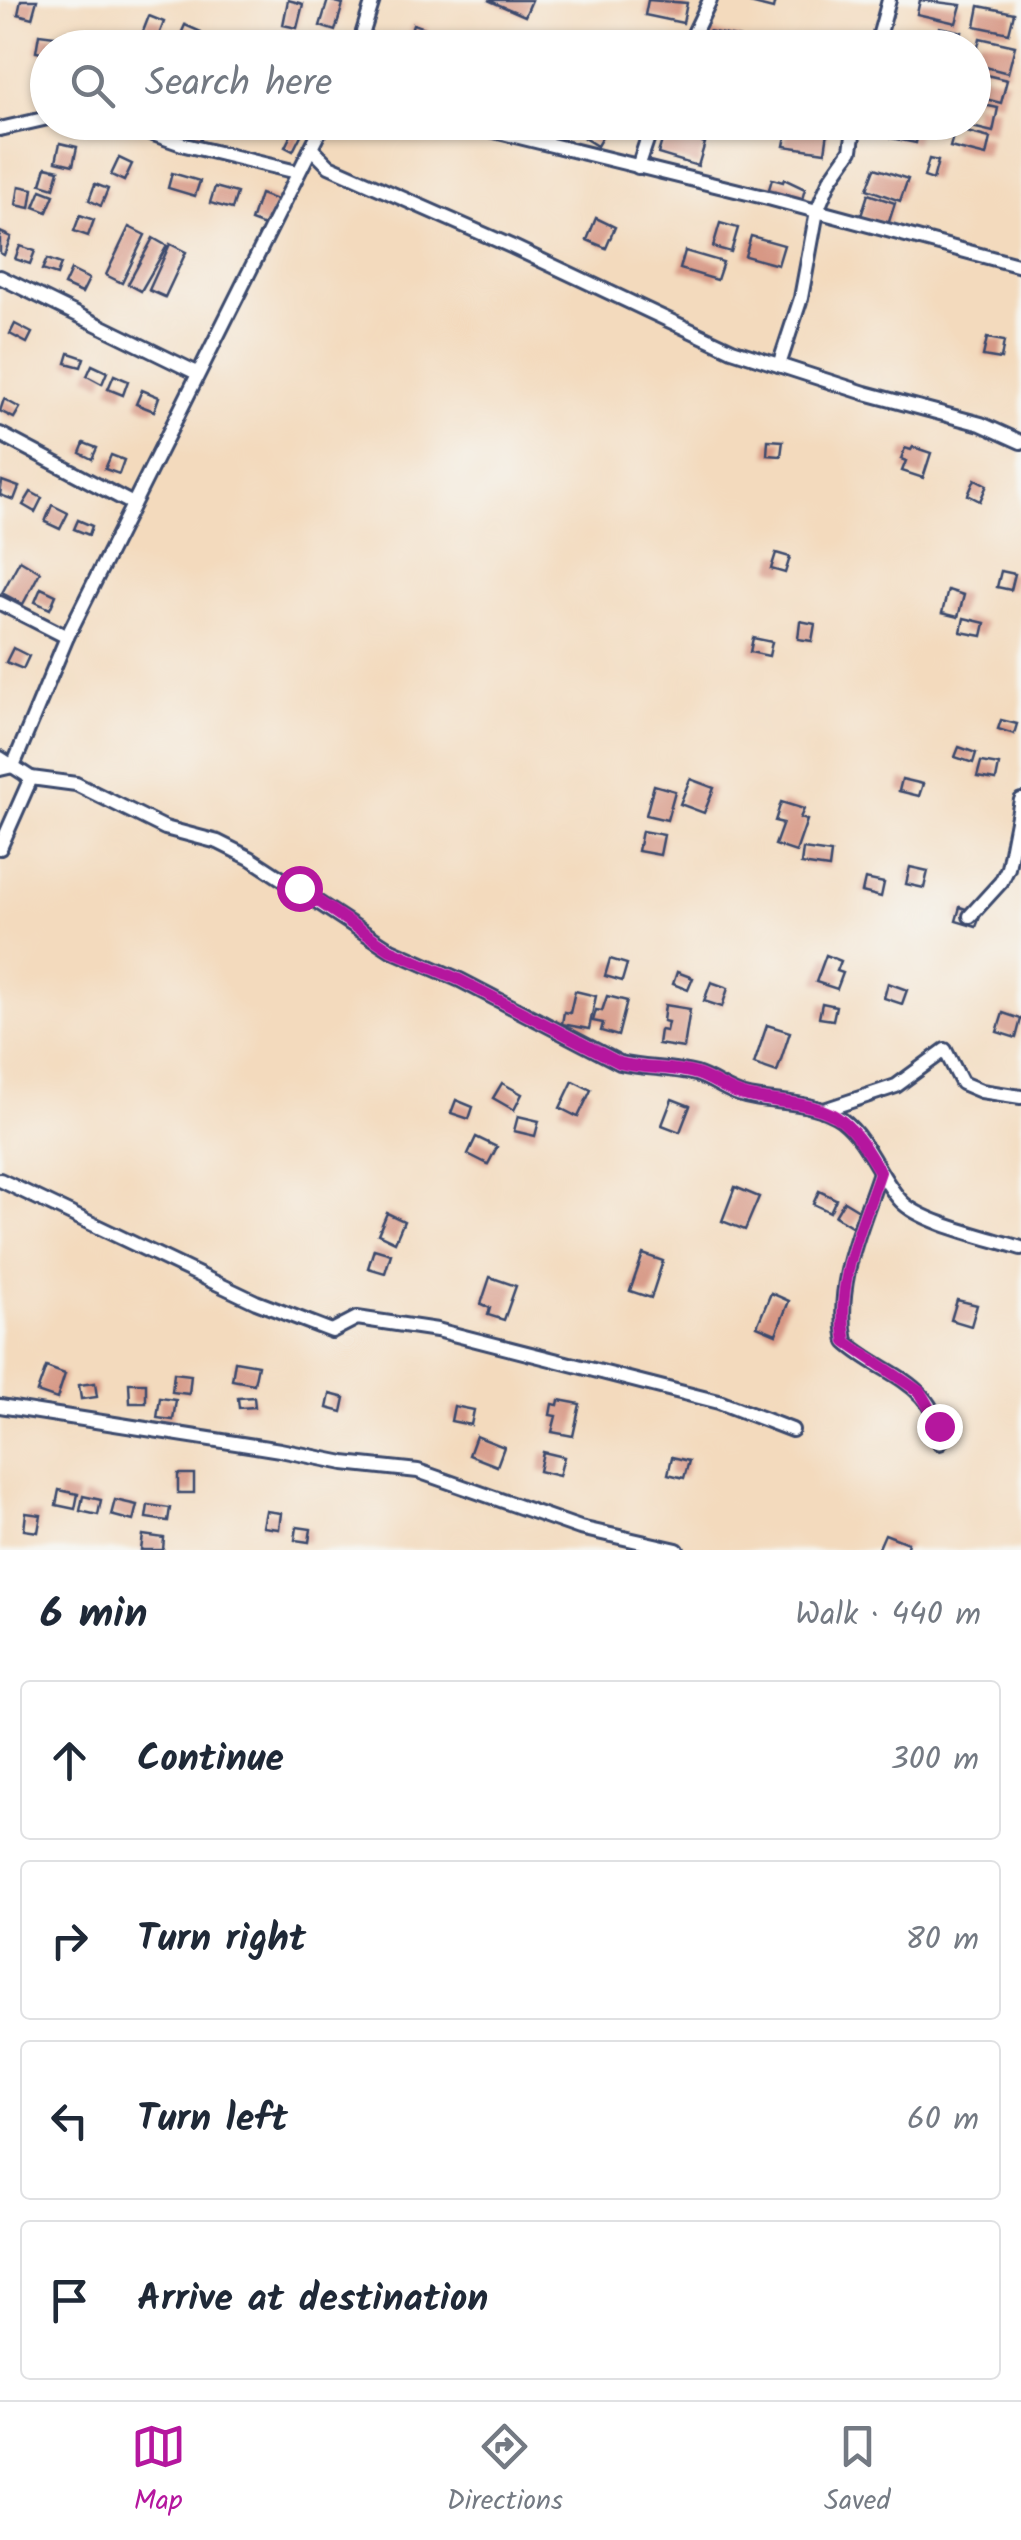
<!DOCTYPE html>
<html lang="en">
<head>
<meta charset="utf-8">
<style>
  body { margin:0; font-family:Kalam,sans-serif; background:#f6f6f7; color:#1f2937 }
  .stop { position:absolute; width:30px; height:30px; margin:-22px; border:8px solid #b5179e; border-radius:50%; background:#fff }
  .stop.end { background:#b5179e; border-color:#fff; box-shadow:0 2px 10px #0008 }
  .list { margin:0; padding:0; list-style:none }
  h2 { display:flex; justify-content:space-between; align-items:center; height:130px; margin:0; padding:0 40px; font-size:42px }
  h2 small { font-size:32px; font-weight:400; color:#747a83 }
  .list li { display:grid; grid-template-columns:65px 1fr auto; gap:30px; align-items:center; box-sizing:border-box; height:160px; margin:0 20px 20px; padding:0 20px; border:2px solid #e0e1e3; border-radius:10px }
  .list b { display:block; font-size:38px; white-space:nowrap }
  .list em { font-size:32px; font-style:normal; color:#747a83 }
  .icon { flex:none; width:55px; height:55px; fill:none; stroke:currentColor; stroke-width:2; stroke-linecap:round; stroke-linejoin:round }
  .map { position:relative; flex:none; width:1021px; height:1550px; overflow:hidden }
  .search { position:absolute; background:#fff; box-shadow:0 2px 8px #0004; left:30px; right:30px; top:30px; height:110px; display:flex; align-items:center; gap:25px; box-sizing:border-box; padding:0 35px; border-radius:55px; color:#747a83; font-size:38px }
  .sheet { height:850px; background:#fff }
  nav { display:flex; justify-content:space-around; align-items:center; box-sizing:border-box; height:140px; border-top:2px solid #e0e1e3; background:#fff; font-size:28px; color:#747a83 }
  nav a { display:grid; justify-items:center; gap:5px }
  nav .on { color:#b5179e }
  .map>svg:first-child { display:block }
  .building { fill:#d79885 }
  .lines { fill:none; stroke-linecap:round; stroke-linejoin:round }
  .minor-casing { stroke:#3b496c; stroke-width:18 }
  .minor { stroke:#fff; stroke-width:12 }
  .route { stroke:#b5179e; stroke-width:12 }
</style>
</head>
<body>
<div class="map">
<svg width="1021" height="1550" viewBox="0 0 1021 1550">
  <rect width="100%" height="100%" fill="#f6f6f2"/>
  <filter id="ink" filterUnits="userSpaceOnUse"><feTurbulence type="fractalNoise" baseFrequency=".01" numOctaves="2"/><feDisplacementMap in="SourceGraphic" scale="20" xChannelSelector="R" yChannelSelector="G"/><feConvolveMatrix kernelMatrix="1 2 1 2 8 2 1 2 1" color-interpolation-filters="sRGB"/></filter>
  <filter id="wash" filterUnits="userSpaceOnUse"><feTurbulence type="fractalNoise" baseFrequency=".0048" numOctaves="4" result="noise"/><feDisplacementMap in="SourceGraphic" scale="40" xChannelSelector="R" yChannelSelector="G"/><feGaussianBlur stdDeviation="2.25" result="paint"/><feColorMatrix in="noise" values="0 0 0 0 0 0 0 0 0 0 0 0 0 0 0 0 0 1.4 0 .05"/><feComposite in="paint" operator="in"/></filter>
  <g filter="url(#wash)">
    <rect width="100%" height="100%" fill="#f3dabd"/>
    <g id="blocks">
      <g class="building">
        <polygon points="21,0 37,0 32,18 18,14"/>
        <polygon points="288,0 303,4 297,28 283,25"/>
        <polygon points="328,0 343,4 335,31 320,26"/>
        <polygon points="488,0 532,0 525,16"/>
        <polygon points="648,0 687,3 683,23 645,15"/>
        <polygon points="738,0 775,0 773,9"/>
        <polygon points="920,0 961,5 956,23 917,14"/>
        <polygon points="979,6 1014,13 1009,33 975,26"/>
        <polygon points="149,16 164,22 157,40 142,34"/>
        <polygon points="413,24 428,29 424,38 441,44 440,48 405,48"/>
        <polygon points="185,25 201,32 194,48 177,43"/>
        <polygon points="939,27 962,32 958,46 936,41"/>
        <polygon points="709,31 740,38 737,48 705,48"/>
        <polygon points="39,34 55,36 53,48 48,48 48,54 36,52"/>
        <polygon points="980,38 1015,46 1008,73 974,64"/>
        <polygon points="974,72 1007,80 1001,103 974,96"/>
        <polygon points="974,103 998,108 993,132 959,124 974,122"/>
        <polygon points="186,122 205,122 200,143 182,138"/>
        <polygon points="593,122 608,127 597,146 584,138"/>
        <polygon points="894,122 920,122 916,143 891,138"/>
        <polygon points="788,126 828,132 825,152 784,146"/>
        <polygon points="675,129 685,133 684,137 705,143 698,166 658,154 665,131 673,134"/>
        <polygon points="955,129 990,138 986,156 950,147"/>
        <polygon points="293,131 301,135 293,151 285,147"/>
        <polygon points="60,143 77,147 73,165 56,161"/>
        <polygon points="119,158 132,164 124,181 111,175"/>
        <polygon points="929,159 938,161 933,180 924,177"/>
        <polygon points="46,167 59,170 54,188 41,184"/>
        <polygon points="875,168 908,179 900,201 867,189"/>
        <polygon points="172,173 200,181 195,196 168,188"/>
        <polygon points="772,179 783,182 784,179 805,189 800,206 767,196"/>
        <polygon points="95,184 108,189 101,206 89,200"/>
        <polygon points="19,186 33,189 30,208 16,205"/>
        <polygon points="215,187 237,193 232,209 210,203"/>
        <polygon points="41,190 54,195 47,212 34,207"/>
        <polygon points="260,194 277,200 267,227 251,221"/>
        <polygon points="868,194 895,203 888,225 861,216"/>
        <polygon points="80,215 94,220 88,236 74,231"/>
        <polygon points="596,218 615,227 606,248 587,240"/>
        <polygon points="720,223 738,228 731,252 713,247"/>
        <polygon points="129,227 145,235 122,283 106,275"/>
        <polygon points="0,232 11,237 4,255 0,253"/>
        <polygon points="751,236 784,245 778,265 745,256"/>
        <polygon points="153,238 167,246 141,291 128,284"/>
        <polygon points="170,244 186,252 165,297 149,290"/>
        <polygon points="20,246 35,251 30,264 15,259"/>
        <polygon points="685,251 723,262 717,280 680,269"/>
        <polygon points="47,259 61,264 57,275 42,270"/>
        <polygon points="71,270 89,279 82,293 64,285"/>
        <polygon points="15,324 32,333 27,343 10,334"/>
        <polygon points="987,338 1004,341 1001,359 983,356"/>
        <polygon points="69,353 84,358 81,367 66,363"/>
        <polygon points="92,365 107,372 102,384 87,376"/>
        <polygon points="114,375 128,381 123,395 108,389"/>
        <polygon points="142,390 159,397 154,411 136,404"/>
        <polygon points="4,399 20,408 14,418 0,411"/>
        <polygon points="768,440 783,441 781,456 767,455"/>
        <polygon points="84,443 97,448 92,459 80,453"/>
        <polygon points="913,447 931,453 923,478 902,471 906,461 901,459 905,448 911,450"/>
        <polygon points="111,455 124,460 119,474 105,469"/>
        <polygon points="975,479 987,485 980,501 968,495"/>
        <polygon points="2,481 19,487 14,500 0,495"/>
        <polygon points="31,492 42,498 35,512 23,505"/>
        <polygon points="52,505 68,513 60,529 45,522"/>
        <polygon points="78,520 92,526 89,535 74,529"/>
        <polygon points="776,553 790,557 785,573 771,569"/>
        <polygon points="20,560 40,572 23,604 2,593"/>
        <polygon points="1001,571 1015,574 1011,590 997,587"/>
        <polygon points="41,588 56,595 50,609 35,602"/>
        <polygon points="948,590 964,595 958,617 942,613"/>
        <polygon points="964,618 985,623 982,636 961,632"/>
        <polygon points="800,621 815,624 812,641 798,639"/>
        <polygon points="753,638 772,642 769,656 750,652"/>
        <polygon points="13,648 29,656 23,669 6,662"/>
        <polygon points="1001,720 1017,724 1014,734 998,729"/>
        <polygon points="959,747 976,753 973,763 955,757"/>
        <polygon points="981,762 999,765 996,780 977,777"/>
        <polygon points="690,779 714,788 704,813 680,804"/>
        <polygon points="902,779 923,784 919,796 899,791"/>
        <polygon points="654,785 675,791 667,820 646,815"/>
        <polygon points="781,802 804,809 800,818 807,820 796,852 775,845 783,823 775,821"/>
        <polygon points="642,831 664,835 660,855 638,851"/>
        <polygon points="803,849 831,853 829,868 801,864"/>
        <polygon points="910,867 928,871 924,888 906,884"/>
        <polygon points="865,879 884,883 881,897 862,892"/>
        <polygon points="960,907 981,914 976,927 956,921"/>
        <polygon points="826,955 841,961 837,971 843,973 837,989 816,982"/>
        <polygon points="610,959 627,964 622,981 605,976"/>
        <polygon points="677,972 693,978 688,990 673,984"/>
        <polygon points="711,982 728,988 722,1007 704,1001"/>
        <polygon points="888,983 907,990 902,1004 884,998"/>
        <polygon points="575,991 596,996 589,1029 562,1024 564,1012 570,1013"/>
        <polygon points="607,996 627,1001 618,1036 601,1031 603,1023 593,1021 596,1010 602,1011"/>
        <polygon points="822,1003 836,1006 833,1020 819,1018"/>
        <polygon points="665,1005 690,1009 684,1048 658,1044 660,1030 666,1031 668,1022 663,1021"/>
        <polygon points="1003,1013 1021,1019 1016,1038 997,1032"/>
        <polygon points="767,1025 790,1032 777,1072 754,1064"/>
        <polygon points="573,1081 591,1090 578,1117 560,1108"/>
        <polygon points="502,1083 522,1094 514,1110 493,1098"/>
        <polygon points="672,1099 690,1106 680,1132 662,1125"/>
        <polygon points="456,1100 473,1107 469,1119 451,1113"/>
        <polygon points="518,1116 539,1121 535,1136 514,1131"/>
        <polygon points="476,1137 497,1147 488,1164 468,1154"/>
        <polygon points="735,1187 759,1197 745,1230 722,1221"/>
        <polygon points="819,1191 836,1199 830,1212 813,1204"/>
        <polygon points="844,1201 862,1212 853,1227 835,1216"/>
        <polygon points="387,1213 404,1221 395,1242 378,1234"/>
        <polygon points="374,1249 391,1254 385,1273 368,1268"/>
        <polygon points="643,1254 663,1261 651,1298 630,1291"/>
        <polygon points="490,1277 516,1286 504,1320 488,1315 490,1308 481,1304"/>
        <polygon points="771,1293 789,1301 776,1334 757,1326"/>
        <polygon points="957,1300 977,1305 971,1326 951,1320"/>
        <polygon points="235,1361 258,1365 254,1384 232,1380"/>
        <polygon points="46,1367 65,1374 57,1399 37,1392"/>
        <polygon points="174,1373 191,1375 189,1394 172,1392"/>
        <polygon points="95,1383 97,1397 81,1399 79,1385"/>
        <polygon points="129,1383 146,1383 146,1403 130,1403"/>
        <polygon points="330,1394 345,1398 342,1412 327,1408"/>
        <polygon points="254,1397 255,1407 239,1408 238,1398"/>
        <polygon points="160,1398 176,1400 173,1420 157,1418"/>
        <polygon points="559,1400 580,1404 573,1436 552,1432 556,1416 550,1415 552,1404 558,1405"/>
        <polygon points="454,1406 474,1410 471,1425 451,1421"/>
        <polygon points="476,1436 504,1447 497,1466 469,1455"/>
        <polygon points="543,1452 564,1457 559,1476 539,1471"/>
        <polygon points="672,1457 689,1461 684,1478 668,1474"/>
        <rect x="178" y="1474" width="16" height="19"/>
        <polygon points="59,1490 78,1494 75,1509 56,1505"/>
        <polygon points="83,1496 101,1500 98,1515 80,1511"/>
        <polygon points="115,1500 137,1505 133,1521 111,1515"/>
        <polygon points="148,1505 170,1508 168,1521 146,1518"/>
        <polygon points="266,1511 281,1513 279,1529 263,1527"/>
        <polygon points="26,1513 41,1515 38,1532 24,1530"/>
        <polygon points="297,1527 311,1529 309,1542 295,1540"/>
        <polygon points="885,1534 908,1543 906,1550 878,1550"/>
        <polygon points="143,1535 164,1538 163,1550 141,1550"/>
      </g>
    </g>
  </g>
  <g filter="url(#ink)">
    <use href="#blocks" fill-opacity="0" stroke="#3b496c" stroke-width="2.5"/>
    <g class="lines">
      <g class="minor-casing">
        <g id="minor">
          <polyline points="358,48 373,0"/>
          <polyline points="687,48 710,0"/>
          <polyline points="876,48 889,0"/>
          <polyline points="119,122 185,145 297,172"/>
          <polyline points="458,122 772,199 1021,266"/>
          <polyline points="0,129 48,118"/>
          <polyline points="311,148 329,166 513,247 732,350 865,393 981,424 1021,442"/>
          <polyline points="638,167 653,122"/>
          <polyline points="0,277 197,373"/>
          <polyline points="779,365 801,298 817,211 830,180 851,150 855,122"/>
          <polyline points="0,434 133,504"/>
          <polyline points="0,603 67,637"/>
          <polyline points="0,758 31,778 0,848"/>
          <polyline points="0,769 13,766 67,637 324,122"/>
          <path d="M 31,778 L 76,784 L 165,828 L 218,842 L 250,858 L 391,950 L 460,980 L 620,1063 C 646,1069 671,1067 696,1074 C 713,1079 727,1092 745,1096 C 776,1104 814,1100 842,1120 C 868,1140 879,1177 901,1201 C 921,1223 990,1238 1021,1248"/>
          <polyline points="970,916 1001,882 1008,868 1021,800"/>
          <polyline points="824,1110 896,1086 945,1050 962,1083 981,1091 1021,1097"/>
          <path d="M 880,1172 C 862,1227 834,1283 846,1342 C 883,1376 937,1381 940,1443"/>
          <polyline points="0,1180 256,1302 332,1331 357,1318 437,1330 719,1402 792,1430"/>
          <polyline points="0,1406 280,1450 344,1463 418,1471 580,1528 677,1550"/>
        </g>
      </g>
      <use href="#minor" class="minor"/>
    </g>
  </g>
  <g class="lines" filter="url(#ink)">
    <path class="route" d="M 299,888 L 390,950 L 460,980 L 620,1063 C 646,1070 672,1066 697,1074 C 715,1080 728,1092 747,1096 C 778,1104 817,1100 843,1122 C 859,1135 869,1155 880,1172 C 862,1227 834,1283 846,1342 L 920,1392 L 939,1426"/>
  </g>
</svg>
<div class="stop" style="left:299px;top:888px"></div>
<div class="stop end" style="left:939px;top:1426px"></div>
<div class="search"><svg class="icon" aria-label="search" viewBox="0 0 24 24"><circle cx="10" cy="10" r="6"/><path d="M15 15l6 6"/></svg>Search here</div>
</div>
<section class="sheet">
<h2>6 min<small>Walk · 440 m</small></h2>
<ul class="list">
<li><svg class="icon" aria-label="ahead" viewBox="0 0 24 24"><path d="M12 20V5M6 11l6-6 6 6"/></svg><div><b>Continue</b></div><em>300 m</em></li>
<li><svg class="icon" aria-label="right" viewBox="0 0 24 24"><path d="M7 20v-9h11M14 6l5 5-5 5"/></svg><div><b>Turn right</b></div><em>80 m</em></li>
<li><svg class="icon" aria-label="left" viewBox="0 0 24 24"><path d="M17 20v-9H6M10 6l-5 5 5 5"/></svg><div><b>Turn left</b></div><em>60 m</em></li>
<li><svg class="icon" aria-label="arrive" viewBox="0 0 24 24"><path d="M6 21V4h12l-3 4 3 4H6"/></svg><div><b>Arrive at destination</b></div></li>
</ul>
</section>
<nav>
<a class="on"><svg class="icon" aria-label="map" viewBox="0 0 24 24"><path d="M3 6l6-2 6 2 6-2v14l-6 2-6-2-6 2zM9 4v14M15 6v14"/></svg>Map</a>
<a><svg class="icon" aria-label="directions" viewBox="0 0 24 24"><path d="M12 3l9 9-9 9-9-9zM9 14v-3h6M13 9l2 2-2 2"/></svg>Directions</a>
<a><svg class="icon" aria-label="saved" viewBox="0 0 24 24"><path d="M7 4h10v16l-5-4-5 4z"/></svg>Saved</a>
</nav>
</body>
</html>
